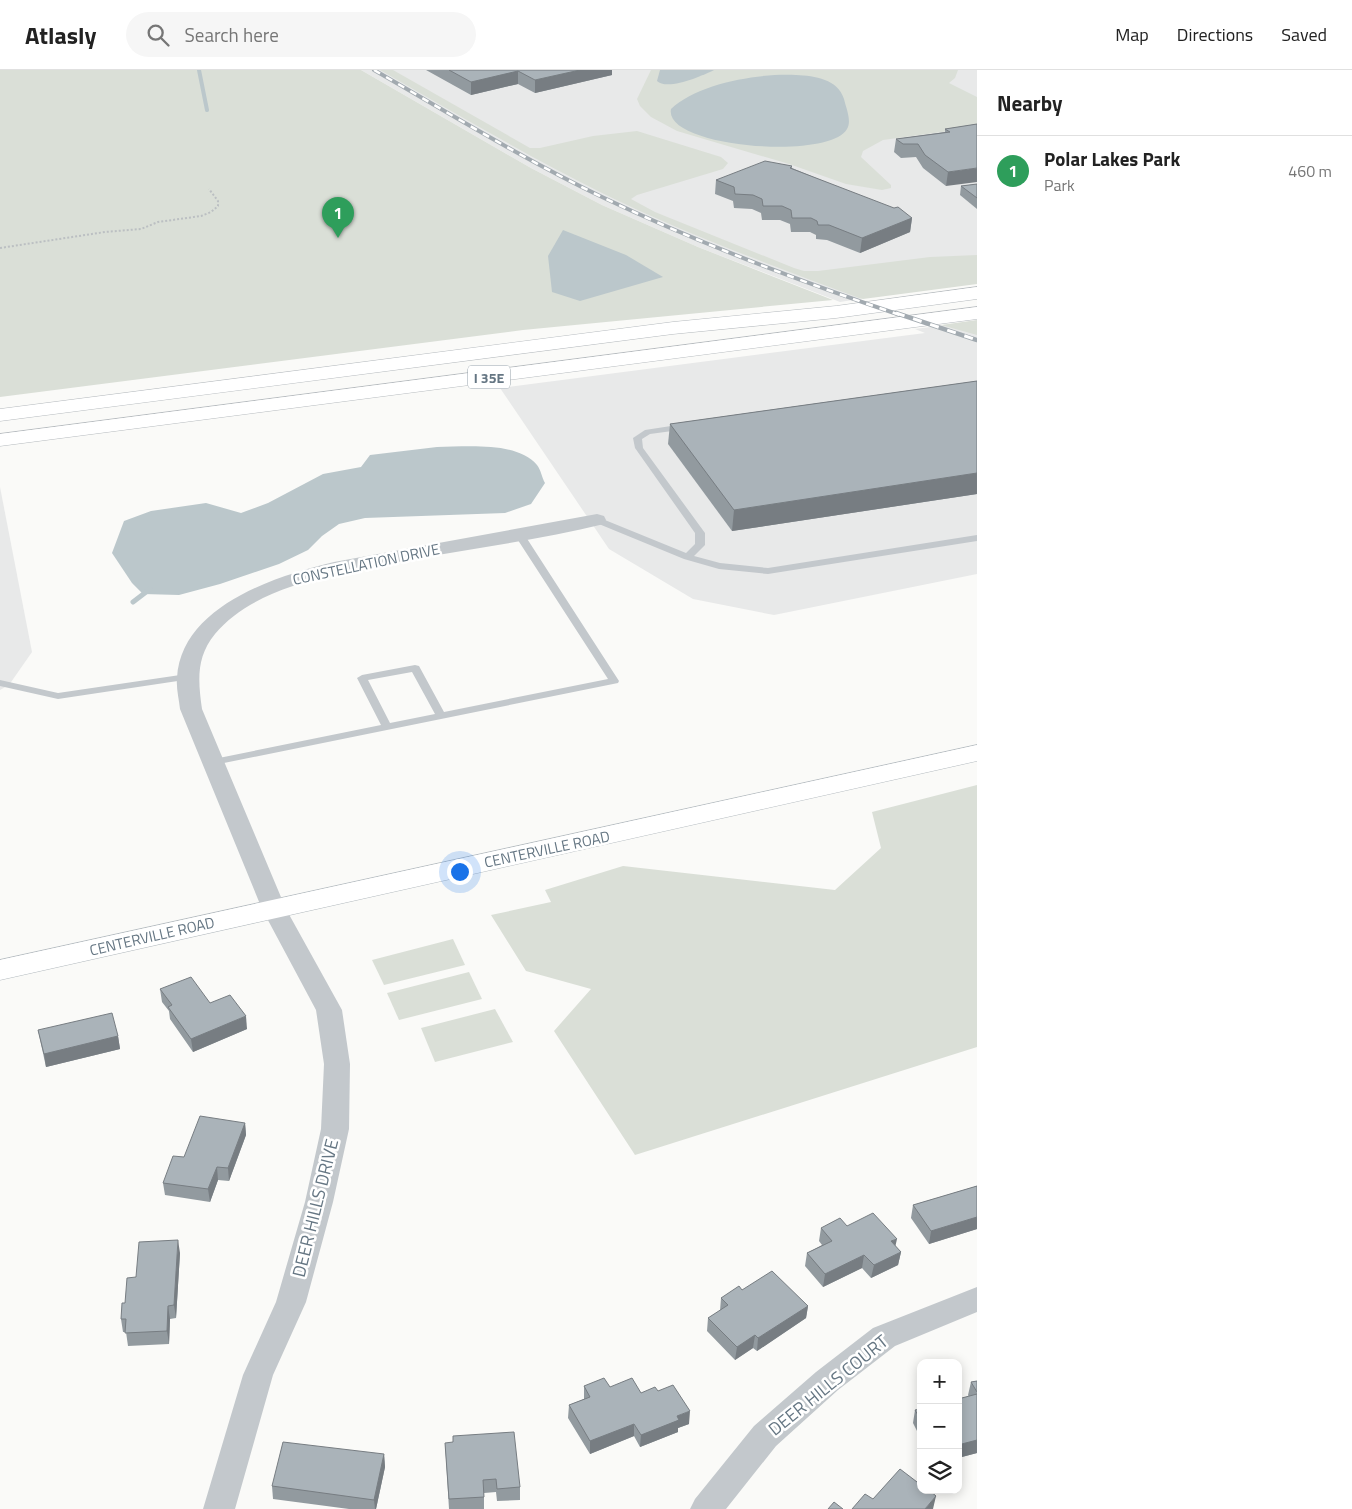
<!DOCTYPE html>
<html lang="en">
<head>
<meta charset="utf-8">
<style>
  body { margin:0; font-family:"Titillium Web",sans-serif; background:#f6f6f6; color:#222 }
  .controls { position:absolute; right:15px; bottom:15px; display:grid; overflow:hidden; border-radius:10px; box-shadow:0 2px 12px #0003 }
  .controls button { width:45px; height:45px; display:grid; place-items:center; padding:0; border:0; border-bottom:1px solid #e0e0e0; background:#fff; color:#222; font:25px sans-serif }
  .you { position:absolute; left:459px; top:801px; width:18px; height:18px; margin:-12px; border:4px solid #fff; border-radius:50%; background:#1a73e8; box-shadow:0 0 0 8px #1a73e833 }
  .badge { display:grid; place-items:center; width:32px; height:32px; border-radius:50%; background:#e4572e; color:#fff; font-size:16px; font-weight:700 }
  .pin { position:absolute; translate:-50% -41px; filter:drop-shadow(0 1px 2px #0008) }
  .pin::after { content:''; position:absolute; top:26px; width:18px; height:15px; background:inherit; clip-path:polygon(0 0,100% 0,50% 100%) }
  .list { margin:0; padding:0; list-style:none }
  h2 { display:flex; justify-content:space-between; align-items:center; height:65px; margin:0; padding:0 20px; font-size:21px }
  h2 small { font-size:16px; font-weight:400; color:#767676 }
  .list li { display:grid; grid-template-columns:32px 1fr auto; gap:15px; align-items:center; box-sizing:border-box; height:70px; padding:0 20px; border-top:1px solid #e0e0e0 }
  .list b { display:block; font-size:19px; white-space:nowrap }
  .list p { margin:0; font-size:16px; white-space:nowrap; color:#767676 }
  .list em { font-size:16px; font-style:normal; color:#767676 }
  .icon { flex:none; width:28px; height:28px; fill:none; stroke:currentColor; stroke-width:2; stroke-linecap:round; stroke-linejoin:round }
  .map { position:relative; flex:none; width:977px; height:1439px; overflow:hidden }
  header { display:flex; align-items:center; gap:30px; box-sizing:border-box; height:70px; padding:0 25px; background:#fff; border-bottom:1px solid #e0e0e0 }
  header strong { font-size:24px }
  nav { display:flex; gap:28px; margin-inline-start:auto; font-size:18px }
  .search { width:350px; height:45px; background:#f6f6f6; display:flex; align-items:center; gap:12px; box-sizing:border-box; padding:0 18px; border-radius:28px; color:#767676; font-size:19px }
  main { display:flex }
  aside { flex:1; background:#fff }
  .map>svg:first-child { display:block }
  .built { fill:#e8e9e9 }
  .green { fill:#dadfd7 }
  .water { fill:#bbc7cb }
  .lines { fill:none; stroke-linecap:round; stroke-linejoin:round }
  .stream-far1 { stroke:#bbc7cb; stroke-width:4 }
  .stream { stroke:#bbc7cb; stroke-width:5 }
  .secondary-casing { stroke:#b3babf; stroke-width:1 }
  .highway-casing { stroke:#b4b9bd; stroke-width:1 }
  .path { stroke:#bbbfc2; stroke-width:2; stroke-dasharray:2 2; stroke-linecap:butt }
  .lane { fill:#c3c8cc; fill-rule:evenodd }
  .street { fill:#c3c8cc; fill-rule:evenodd }
  .secondary { fill:#fff; fill-rule:evenodd }
  .highway { fill:#fff; fill-rule:evenodd }
  .rail-far1-casing { stroke:#a2aab0; stroke-width:4 }
  .rail-casing { stroke:#a2aab0; stroke-width:4.5 }
  .rail-far1 { stroke:#fff; stroke-width:2.5; stroke-dasharray:7; stroke-linecap:butt }
  .rail { stroke:#fff; stroke-width:3; stroke-dasharray:9; stroke-linecap:butt }
  .wall { fill:#929a9f }
  .shaded-wall { fill:#777d82 }
  .building { fill:#aab3b9; stroke:#777d82 }
  .labels { text-anchor:middle; dominant-baseline:central; stroke-width:5; stroke-linejoin:round; paint-order:stroke }
  .shield { fill:#fff; stroke:#939fa8; stroke-width:1 }
  .shield-label { font-size:14px; font-weight:bold; fill:#657683 }
  .street-label { font-size:15px; fill:#657683; stroke:#fff }
  .near-street-label { font-size:18px; fill:#657683; stroke:#fff }
</style>
</head>
<body>
<header>
<strong>Atlasly</strong>
<div class="search"><svg class="icon" aria-label="search" viewBox="0 0 24 24"><circle cx="10" cy="10" r="6"/><path d="M15 15l6 6"/></svg>Search here</div>
<nav><a>Map</a><a>Directions</a><a>Saved</a></nav>
</header>
<main>
<div class="map">
<svg width="977" height="1439" viewBox="0 0 977 1439">
  <rect width="100%" height="100%" fill="#fafaf8"/>
  <g class="built">
    <polygon points="361,0 977,0 977,210 840,232 698,177 602,135 531,98"/>
    <polygon points="953,254 977,261 977,504 774,545 693,529 609,479 500,318 925,263 915,259"/>
    <polygon points="0,417 32,582 9,615 0,620"/>
  </g>
  <g class="green">
    <polygon points="0,0 361,0 531,98 602,135 698,177 833,230 523,260 0,327"/>
    <path d="M 380,0 L 393,0 L 530,78 L 540,78 L 593,66 L 637,61 L 721,87 L 728,93 L 723,99 L 637,125 L 631,129 L 655,142 L 794,198 L 804,201 L 818,201 L 930,187 L 977,185 L 977,214 L 863,229 L 859,228 C 774,196 688,165 606,125 C 529,87 455,43 380,0 Z"/>
    <polygon points="651,0 958,0 955,8 949,13 977,27 977,60 971,58 883,70 863,81 861,87 891,115 891,118 882,120 846,114 789,94 677,61 651,47 640,36 637,29"/>
    <polygon points="977,250 977,265 941,255"/>
    <polygon points="977,715 977,977 635,1085 554,961 591,919 526,901 491,845 551,832 545,820 623,796 835,820 881,778 872,742"/>
    <polygon points="453,869 465,895 384,915 372,890"/>
    <polygon points="469,902 482,929 399,950 387,923"/>
    <polygon points="495,939 513,972 435,992 421,958"/>
  </g>
  <g class="water">
    <path d="M 660,0 L 714,0 C 702,6 667,21 657,11 Z"/>
    <path d="M 796,5 C 815,6 838,9 844,29 C 846,38 852,51 847,59 C 829,91 663,77 671,39 C 698,13 760,3 796,5 Z"/>
    <polygon points="563,160 626,185 663,207 580,231 552,222 548,186"/>
    <path d="M 437,377 C 465,377 517,371 537,395 C 541,400 542,408 545,413 L 531,434 L 505,443 L 365,448 L 339,454 L 322,466 L 308,480 L 279,494 L 220,514 L 179,525 L 143,524 L 132,513 L 112,483 L 124,451 L 151,441 L 206,433 L 241,443 L 268,433 L 323,404 L 361,397 L 370,385 Z"/>
  </g>
  <g class="lines">
    <polyline class="stream-far1" points="199,0 207,40"/>
    <polyline class="stream" points="133,532 150,519"/>
    <g class="secondary-casing">
      <polygon id="secondary" points="977,675 977,691 0,910 0,890"/>
    </g>
    <g class="highway-casing">
      <g id="highway">
        <polygon points="977,217 977,229 836,248 673,264 0,351 0,339 673,252 836,236"/>
        <polygon points="977,237 977,249 0,376 0,364"/>
      </g>
    </g>
    <polyline class="path" points="0,178 105,162 141,159 158,152 201,146 211,142 218,136 218,131 209,119"/>
    <g class="lane">
      <polygon points="684,354 687,355 687,359 650,364 642,369 643,378 705,463 705,475 694,486 720,493 768,498 977,465 977,471 768,504 719,499 684,489 594,452 594,448 600,448 686,483 695,474 695,463 635,378 633,368 645,360"/>
      <path d="M 519,461 L 524,464 L 619,611 L 618,613 L 214,695 L 210,694 L 208,692 L 214,689 L 381,655 L 357,608 L 362,605 L 415,595 L 419,596 L 444,642 L 608,609 L 514,464 ZM 412,602 L 435,644 L 390,653 L 368,610 Z"/>
      <polygon points="187,604 191,605 192,607 191,609 58,629 0,616 0,610 58,623"/>
    </g>
    <g class="street">
      <path d="M 597,444 L 604,446 L 606,450 L 604,454 C 542,469 477,478 414,489 C 351,501 258,512 215,564 C 196,587 198,611 202,639 L 286,839 L 342,940 L 350,994 L 349,1059 L 333,1132 L 306,1232 L 273,1305 L 235,1439 L 203,1439 L 243,1305 L 276,1232 L 305,1132 L 321,1059 L 324,994 L 316,940 L 262,839 L 180,639 C 179,629 176,618 177,608 C 181,536 276,506 334,492 Z"/>
      <polygon points="977,1217 977,1242 895,1276 838,1320 776,1376 726,1439 690,1439 695,1429 754,1356 816,1302 873,1258"/>
    </g>
    <use href="#secondary" class="secondary"/>
    <use href="#highway" class="highway"/>
    <g class="rail-far1-casing">
      <path id="rail-far1" d="M 374,0 C 449,43 523,89 602,127 C 698,173 799,211 900,245"/>
    </g>
    <g class="rail-casing">
      <polyline id="rail" points="896,243 977,270"/>
    </g>
    <use href="#rail-far1" class="rail-far1"/>
    <use href="#rail" class="rail"/>
  </g>
  <g class="wall">
    <polygon points="426,0 612,0 612,5 535,23 518,14 471,25"/>
    <polygon points="977,54 946,116 923,98 916,87 901,88 894,82 896,69 945,62 945,59"/>
    <polygon points="792,96 792,98 912,148 910,162 860,183 827,170 816,169 816,165 810,162 791,162 790,154 780,150 762,150 761,143 752,139 734,138 733,131 715,124 716,110"/>
    <polygon points="977,114 977,139 960,125 961,116"/>
    <polygon points="977,311 977,424 732,461 668,374 670,354"/>
    <polygon points="160,919 210,933 247,959 193,982 170,949 169,941 162,932"/>
    <polygon points="38,960 118,966 120,979 46,997"/>
    <polygon points="245,1053 246,1065 229,1111 218,1110 210,1132 165,1125 163,1113 184,1087"/>
    <polygon points="977,1116 977,1159 929,1174 911,1148 913,1135"/>
    <polygon points="847,1156 895,1176 901,1182 898,1195 871,1208 862,1198 823,1217 805,1196 807,1183 822,1175 819,1171 821,1158"/>
    <polygon points="180,1183 176,1248 170,1249 169,1274 128,1276 126,1262 123,1262 121,1249 125,1233 136,1207"/>
    <polygon points="742,1220 808,1236 806,1248 757,1281 753,1278 735,1290 707,1261 708,1248 720,1241 721,1228"/>
    <polygon points="977,1311 977,1383 958,1388 958,1329 969,1327 968,1325 971,1312"/>
    <polygon points="584,1316 610,1317 641,1323 658,1321 689,1354 678,1358 678,1362 640,1377 634,1366 590,1384 568,1348 569,1335 584,1329"/>
    <polygon points="921,1339 921,1369 913,1353 915,1340"/>
    <polygon points="445,1373 520,1417 520,1430 497,1431 496,1422 484,1423 484,1439 449,1439"/>
    <polygon points="384,1384 385,1397 376,1439 349,1439 273,1429 272,1416"/>
  </g>
  <g class="shaded-wall">
    <polygon points="580,0 612,0 612,5 535,23 535,10"/>
    <polygon points="518,1 518,14 471,25 471,12"/>
    <polygon points="977,98 977,112 946,116 948,102"/>
    <polygon points="912,148 910,162 860,183 862,168"/>
    <polygon points="977,403 977,424 732,461 734,440"/>
    <polygon points="246,946 247,959 193,982 191,969"/>
    <polygon points="118,966 120,979 46,997 44,984"/>
    <polygon points="245,1053 246,1065 229,1111 228,1098"/>
    <polygon points="217,1097 218,1110 210,1132 208,1119"/>
    <polygon points="977,1147 977,1159 929,1174 931,1161"/>
    <polygon points="897,1169 894,1182 891,1171"/>
    <polygon points="178,1170 180,1183 176,1248 174,1235"/>
    <polygon points="901,1182 898,1195 871,1208 874,1195"/>
    <polygon points="864,1185 862,1198 823,1217 825,1204"/>
    <polygon points="168,1236 170,1249 169,1274 167,1261"/>
    <polygon points="808,1236 806,1248 757,1281 758,1268"/>
    <polygon points="755,1265 753,1278 735,1290 737,1277"/>
    <polygon points="690,1341 689,1354 678,1358 678,1362 640,1377 641,1365 677,1346"/>
    <polygon points="634,1354 634,1366 590,1384 590,1371"/>
    <polygon points="977,1370 977,1383 958,1388 958,1375"/>
    <polygon points="384,1384 385,1397 376,1439 375,1439 374,1430"/>
    <polygon points="936,1426 933,1439 925,1439"/>
  </g>
  <g class="building">
    <polygon points="449,0 580,0 535,10 518,1 471,12"/>
    <polygon points="977,54 977,98 948,102 925,85 918,74 903,74 896,69 950,62 945,59"/>
    <polygon points="765,91 792,96 790,98 894,138 898,137 912,148 862,168 829,155 818,155 817,151 811,148 792,148 791,140 782,136 763,136 762,129 753,125 735,124 734,117 716,110"/>
    <polygon points="977,114 977,128 961,116"/>
    <polygon points="977,311 977,403 734,440 670,354"/>
    <polygon points="191,907 210,933 230,925 246,946 191,969 168,937 172,935 160,919"/>
    <polygon points="112,943 118,966 44,984 38,960"/>
    <polygon points="200,1046 245,1053 228,1098 217,1097 208,1119 163,1113 173,1086 184,1087"/>
    <polygon points="977,1116 977,1147 931,1161 913,1135"/>
    <polygon points="873,1143 897,1169 891,1171 901,1182 874,1195 864,1185 825,1204 807,1183 832,1171 821,1158 840,1148 847,1156"/>
    <polygon points="178,1170 174,1235 168,1236 167,1261 125,1263 126,1249 121,1249 122,1233 125,1233 127,1208 136,1207 139,1172"/>
    <polygon points="772,1201 808,1236 758,1268 755,1265 737,1277 708,1248 728,1235 721,1228 739,1216 742,1220"/>
    <polygon points="604,1308 610,1317 632,1308 641,1323 655,1317 658,1321 673,1315 690,1341 677,1346 679,1350 641,1365 634,1354 590,1371 569,1335 590,1327 584,1316"/>
    <polygon points="977,1311 977,1322 971,1312"/>
    <polygon points="977,1324 977,1370 958,1375 958,1329"/>
    <polygon points="921,1339 921,1350 915,1340"/>
    <polygon points="514,1362 520,1417 497,1419 496,1409 483,1410 484,1427 449,1429 445,1373 453,1372 453,1366"/>
    <polygon points="283,1372 384,1384 374,1430 272,1416"/>
    <polygon points="900,1399 921,1415 921,1420 929,1420 936,1426 925,1439 852,1439 865,1424 873,1429"/>
    <polygon points="834,1432 843,1439 828,1439"/>
  </g>
  <g class="labels">
    <rect class="shield" x="468" y="295.5" width="42" height="23" rx="4"/>
    <g class="shield-label">
      <text x="489" y="307">I 35E</text>
    </g>
    <g class="street-label">
      <text transform="translate(366 494) rotate(-12)">CONSTELLATION DRIVE</text>
      <text transform="translate(547 779) rotate(-12)">CENTERVILLE ROAD</text>
      <text transform="translate(152 866) rotate(-13)">CENTERVILLE ROAD</text>
    </g>
    <g class="near-street-label">
      <text transform="translate(315 1138) rotate(-76)">DEER HILLS DRIVE</text>
      <text transform="translate(828 1315) rotate(-39)">DEER HILLS COURT</text>
    </g>
  </g>
</svg>
<div class="controls">
<button>+</button>
<button>−</button>
<button><svg class="icon" aria-label="layers" viewBox="0 0 24 24"><path d="M12 4l9 5-9 5-9-5zM3 14l9 5 9-5"/></svg></button>
</div>
<div class="you"></div>
<div class="pin badge" style="left:338px;top:168px;background:#2e9e5b">1</div>
</div>
<aside>
<h2>Nearby<small></small></h2>
<ul class="list">
<li><span class="badge" style="background:#2e9e5b">1</span><div><b>Polar Lakes Park</b><p>Park</p></div><em>460 m</em></li>
</ul>
</aside>
</main>
</body>
</html>
